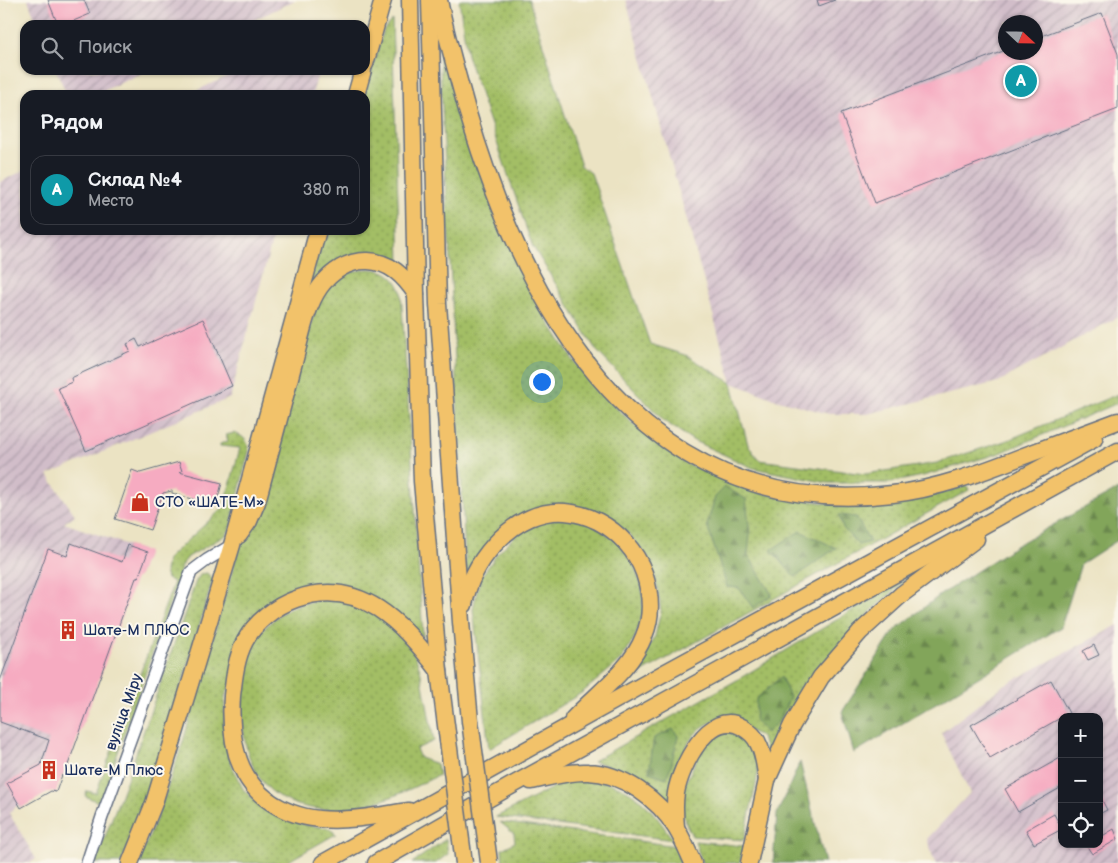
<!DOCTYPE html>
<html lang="ru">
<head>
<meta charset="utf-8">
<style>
  body { margin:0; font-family:"Balsamiq Sans",sans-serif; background:#20242c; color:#f1f3f6 }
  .controls { position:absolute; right:15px; bottom:15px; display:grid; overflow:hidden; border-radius:10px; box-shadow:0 1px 4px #0004 }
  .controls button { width:45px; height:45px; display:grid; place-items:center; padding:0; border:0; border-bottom:1px solid #363941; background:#171b24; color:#f1f3f6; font:25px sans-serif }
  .compass { position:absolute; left:998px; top:15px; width:45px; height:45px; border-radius:50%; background:#171b24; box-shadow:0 1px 4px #0004; rotate:112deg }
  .you { position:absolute; left:541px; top:381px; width:18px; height:18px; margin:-12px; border:4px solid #fff; border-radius:50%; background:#1a73e8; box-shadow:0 0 0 8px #1a73e833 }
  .badge { display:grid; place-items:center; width:32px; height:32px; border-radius:50%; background:#b45309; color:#fff; font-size:16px; font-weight:700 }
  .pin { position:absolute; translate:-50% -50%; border:2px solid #fff; box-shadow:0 1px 5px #0006 }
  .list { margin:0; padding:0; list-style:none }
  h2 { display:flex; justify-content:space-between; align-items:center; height:65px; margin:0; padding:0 20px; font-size:21px }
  h2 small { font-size:16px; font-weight:400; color:#9ea1a6 }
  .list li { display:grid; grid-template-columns:32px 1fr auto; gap:15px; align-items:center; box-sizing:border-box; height:70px; margin:0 10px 10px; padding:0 10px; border:1px solid #363941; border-radius:15px }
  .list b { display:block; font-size:19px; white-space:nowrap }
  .list p { margin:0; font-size:16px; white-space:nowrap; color:#9ea1a6 }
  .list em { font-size:16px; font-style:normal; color:#9ea1a6 }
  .icon { flex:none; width:28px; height:28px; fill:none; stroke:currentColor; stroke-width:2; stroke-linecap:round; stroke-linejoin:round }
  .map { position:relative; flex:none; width:1118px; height:863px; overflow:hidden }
  .search { position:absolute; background:#171b24; box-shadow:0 1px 4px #0004; left:20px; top:20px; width:350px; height:55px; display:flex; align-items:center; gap:12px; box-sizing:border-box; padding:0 18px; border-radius:15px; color:#9ea1a6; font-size:19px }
  .panel { position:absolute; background:#171b24; box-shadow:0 1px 4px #0004; left:20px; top:90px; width:350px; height:145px; border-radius:15px }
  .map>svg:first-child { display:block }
  .industrial { fill:url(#industrial-furrows); fill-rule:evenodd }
  .grass { fill:url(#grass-dots); stroke:#5f7662 }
  .forest { fill:url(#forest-firs); stroke:#4e6a5c }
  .building { fill:#f6abc1 }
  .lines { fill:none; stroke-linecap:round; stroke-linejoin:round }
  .minor-casing { stroke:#646e81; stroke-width:14 }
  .highway-casing { stroke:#646e81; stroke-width:19 }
  .minor { stroke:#fff; stroke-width:11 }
  .highway { stroke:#f2c26a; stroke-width:16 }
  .highway-bridge-casing { stroke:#646e81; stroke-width:19; stroke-linecap:butt }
  .highway-bridge { stroke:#f2c26a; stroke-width:16 }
  .labels { text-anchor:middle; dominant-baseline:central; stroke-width:4; stroke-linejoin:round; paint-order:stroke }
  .poi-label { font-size:15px; fill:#1b2f5e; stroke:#fbf7ec; text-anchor:start }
  .street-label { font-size:15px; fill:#1b2f5e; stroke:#fbf7ec }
</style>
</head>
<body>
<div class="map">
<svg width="1118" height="863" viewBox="0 0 1118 863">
  <defs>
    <pattern id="industrial-furrows" width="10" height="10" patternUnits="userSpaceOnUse" patternTransform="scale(1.25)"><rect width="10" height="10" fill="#d1bdc9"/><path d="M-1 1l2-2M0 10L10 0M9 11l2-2" fill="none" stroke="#a99aa6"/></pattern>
    <pattern id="grass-dots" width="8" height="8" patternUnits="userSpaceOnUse" patternTransform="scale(1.25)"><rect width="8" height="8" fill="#a3be65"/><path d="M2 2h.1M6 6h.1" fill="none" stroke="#849b56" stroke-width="1.8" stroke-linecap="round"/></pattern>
    <pattern id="forest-firs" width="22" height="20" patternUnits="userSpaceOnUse" patternTransform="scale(1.25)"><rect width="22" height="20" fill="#82a55a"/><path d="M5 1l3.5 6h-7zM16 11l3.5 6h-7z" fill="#6a874e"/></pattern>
  </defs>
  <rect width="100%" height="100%" fill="#fbf7ec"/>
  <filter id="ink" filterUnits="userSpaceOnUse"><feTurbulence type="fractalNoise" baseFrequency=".02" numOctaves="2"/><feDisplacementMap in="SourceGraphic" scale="10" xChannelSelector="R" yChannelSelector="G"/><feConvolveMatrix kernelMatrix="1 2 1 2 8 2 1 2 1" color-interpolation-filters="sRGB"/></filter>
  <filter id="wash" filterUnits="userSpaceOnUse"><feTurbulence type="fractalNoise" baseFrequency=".0096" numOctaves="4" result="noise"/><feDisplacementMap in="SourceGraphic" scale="20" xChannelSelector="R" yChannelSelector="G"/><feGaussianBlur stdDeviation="1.12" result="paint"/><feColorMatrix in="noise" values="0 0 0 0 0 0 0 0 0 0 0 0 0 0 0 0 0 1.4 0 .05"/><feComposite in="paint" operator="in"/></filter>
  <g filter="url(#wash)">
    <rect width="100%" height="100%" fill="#ebe3c3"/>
    <g class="industrial">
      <polygon points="28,0 295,0 244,25 38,25"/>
      <path d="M 626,0 L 1118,0 L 1118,317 L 998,382 L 867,414 L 829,414 L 775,399 L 732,383 ZM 1006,22 L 1036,22 L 1036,52 L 1006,52 Z"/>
      <polygon points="56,70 149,70 94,95 67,95"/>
      <polygon points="241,70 319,70 312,95 187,95"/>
      <polygon points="25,170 25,230 275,230 230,398 48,475 75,515 64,523 148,552 138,578 135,578 64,776 62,776 56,792 51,791 21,808 18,805 9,813 36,859 30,863 0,863 0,182"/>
      <path d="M 1118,625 L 1118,863 L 935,863 L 927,839 L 970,793 L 941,733 L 1004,685 ZM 1062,717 L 1099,717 L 1099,844 L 1062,844 Z"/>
    </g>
    <g class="grass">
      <polygon points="459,0 529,0 581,166 591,173 650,344 686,355 732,383 748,445 759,460 865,474 937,463 1008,440 1118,394 1118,403 1000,453 923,476 888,483 828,483 753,468 694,441 664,421 596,350 532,245 467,55"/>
      <polygon points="392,20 400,261 388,257 369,256 336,262 321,272 309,285 325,230 365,230 364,95 384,29"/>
      <polygon points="442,35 524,274 546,318 573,360 603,395 634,425 667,451 689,465 760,493 825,503 875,503 927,497 967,486 969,490 630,679 624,679 644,655 655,636 661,611 656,581 647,556 628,533 610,520 542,508 466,574 439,46"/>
      <path d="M 368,269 C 384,269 395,275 401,291 L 423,637 L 403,619 L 346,588 L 330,585 L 301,589 L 273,603 L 225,696 L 224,724 L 227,751 L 234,770 L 243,789 L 269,813 L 306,825 L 329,828 L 336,834 L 285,863 L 138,863 L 158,815 L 182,745 L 239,548 L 255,525 L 315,310 C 326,285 340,272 368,269 Z"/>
      <path d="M 234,433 C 244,436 248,441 249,451 L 230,529 L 226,535 L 188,557 L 181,566 L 179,577 L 101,801 L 96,801 L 85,796 L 87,791 L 96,793 L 174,582 L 167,579 L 165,571 L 167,559 L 224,507 L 240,448 L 220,446 L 220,444 L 228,441 L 226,435 Z"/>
      <polygon points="565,517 591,523 617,541 633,563 642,586 643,613 635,637 621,660 583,692 489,749 473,609 480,578 497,554 518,533 542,521"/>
      <path d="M 919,570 L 875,607 L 841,643 L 769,763 L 762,737 L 723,717 C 716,721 705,724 699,730 C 677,750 676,785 670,812 L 640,781 L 617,769 L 593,761 L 737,680 Z"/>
      <polygon points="207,573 213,579 181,688 135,831 121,863 95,863 127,779 196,581 201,574"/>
      <path d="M 342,597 L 379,616 L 413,650 L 420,669 L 434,741 L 416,749 L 420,758 L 437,764 L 439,775 C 395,797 347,820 298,805 C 251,791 242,746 242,704 C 242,684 244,663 252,645 C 258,633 270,622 280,614 C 297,601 321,601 342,597 Z"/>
      <polygon points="728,729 744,735 756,752 758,771 756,784 744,840 692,836 685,821 682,807 683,788 704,744"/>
      <path d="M 586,778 C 633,785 648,803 673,840 L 496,817 L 564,782 Z"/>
      <polygon points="500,822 676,846 685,863 503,863 502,849 515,842 514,834"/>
      <polygon points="446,839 448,854 436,863 412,863"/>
      <polygon points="695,841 744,846 740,863 702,863"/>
    </g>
    <g class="forest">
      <polygon points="725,487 746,499 750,534 748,555 772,595 753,608 739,588 727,587 707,525 715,497"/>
      <polygon points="1118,489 1118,540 1081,564 1061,627 854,753 842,712 894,631 940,595 1017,545"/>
      <polygon points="839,515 856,517 870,542 858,545 843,528"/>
      <polygon points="800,531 836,548 795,577 771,550"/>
      <polygon points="781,677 790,697 778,722 766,733 755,720 756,699"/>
      <polygon points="673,729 678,736 671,766 666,778 649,772 654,738"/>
      <polygon points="800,762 825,863 773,863 777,814"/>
    </g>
    <g id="blocks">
      <g class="building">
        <polygon points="48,0 84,0 90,14 64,25 58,25"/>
        <polygon points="817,0 835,0 819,6"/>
        <polygon points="1102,13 1118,54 1118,109 875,203 841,113 1006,50 1006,52 1036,52 1036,38"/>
        <polygon points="203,319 232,386 86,451 58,388 72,382 71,378 130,351 127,344 136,339 140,347"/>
        <polygon points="179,462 182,471 179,472 222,483 216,506 172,493 172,491 163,493 150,530 115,519 132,470 140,473"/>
        <polygon points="71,543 122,562 128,545 148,552 138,578 136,578 64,776 62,775 56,792 51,791 21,808 7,783 41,765 49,740 0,722 0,681 48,549 67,556"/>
        <polygon points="1094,645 1099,655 1088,660 1083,651"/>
        <polygon points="1051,680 1069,713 990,758 971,725"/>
        <polygon points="1062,757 1062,787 1018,812 1005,789"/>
        <polygon points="1101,798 1107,810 1099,814 1099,799"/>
        <polygon points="1054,814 1062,829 1034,844 1026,830"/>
        <polygon points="1114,829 1118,839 1092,854 1086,845 1099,844 1099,838"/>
      </g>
    </g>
  </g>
  <g filter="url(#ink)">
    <use href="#blocks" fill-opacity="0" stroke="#646e81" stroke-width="1"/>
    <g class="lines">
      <g class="minor-casing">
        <polyline id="minor" points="87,863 102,817 191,572 207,560 232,545"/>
      </g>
      <g class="highway-casing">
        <g id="highway">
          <polyline points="410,0 416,294 422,481 439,671 447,733"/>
          <polyline points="430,0 438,304 461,622 470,721"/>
          <path d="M 439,0 C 446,37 457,73 467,110 C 527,316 646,523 893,494 C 937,489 980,473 1021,457 C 1053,445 1086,433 1118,421"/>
          <polyline points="365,64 383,0"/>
          <polyline points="356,95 363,70"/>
          <path d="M 239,535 L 249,521 L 257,502 C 269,457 281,412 293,366 C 300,342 305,308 320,287 C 331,272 348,260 368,261 C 390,262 404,276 416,294"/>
          <path d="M 464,605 C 468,582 478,563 494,545 C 504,534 516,524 530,518 C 576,498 628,529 644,573 C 651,594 653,615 644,636 C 631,670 597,693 573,719"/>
          <path d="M 531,781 C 550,777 569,771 588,772 C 623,773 659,800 676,828 C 683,839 688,852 693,863"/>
          <path d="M 409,811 C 367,817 319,829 279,807 C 237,785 229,740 232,696 C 234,678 236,658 245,641 C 255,622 276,606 296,599 C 360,576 404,624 439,671"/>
          <path d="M 676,827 C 675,816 674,804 676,793 C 680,768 709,707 742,727 C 749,731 755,736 758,743 C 764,754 765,768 767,780"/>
          <polyline points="130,863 154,803 232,545 318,230"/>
          <polyline points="323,863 666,672 1094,439"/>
          <polyline points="376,863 509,787 1118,451"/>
          <polyline points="749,863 767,780 792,725 821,677 860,632 902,594 976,539"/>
        </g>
      </g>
      <use href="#minor" class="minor"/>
      <use href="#highway" class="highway"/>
      <g class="highway-bridge-casing">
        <g id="highway-bridge">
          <polyline points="470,721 489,862"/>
          <polyline points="447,733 464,863"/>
        </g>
      </g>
      <use href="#highway-bridge" class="highway-bridge"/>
    </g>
  </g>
  <defs>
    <g id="shop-bare" transform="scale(1.5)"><path d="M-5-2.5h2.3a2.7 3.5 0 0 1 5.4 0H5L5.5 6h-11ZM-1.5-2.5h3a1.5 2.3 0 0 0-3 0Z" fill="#c8321e" stroke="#fbf7ec" stroke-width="2.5" paint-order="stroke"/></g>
    <g id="building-bare" transform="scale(1.5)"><path d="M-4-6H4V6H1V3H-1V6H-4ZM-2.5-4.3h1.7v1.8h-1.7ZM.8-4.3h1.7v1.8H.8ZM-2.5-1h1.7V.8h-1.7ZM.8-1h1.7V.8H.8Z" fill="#c8321e" stroke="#fbf7ec" stroke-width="2.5" paint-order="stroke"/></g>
  </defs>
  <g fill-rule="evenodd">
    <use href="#shop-bare" x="140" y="502"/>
    <use href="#building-bare" x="68" y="630"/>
    <use href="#building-bare" x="49" y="770"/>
  </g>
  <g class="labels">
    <g class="poi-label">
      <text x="155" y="502">СТО «ШАТЕ-М»</text>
      <text x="83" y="630">Шате-М ПЛЮС</text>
      <text x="64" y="770">Шате-М Плюс</text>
    </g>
    <g class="street-label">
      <text transform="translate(124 712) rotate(-70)">вуліца Міру</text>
    </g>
  </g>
</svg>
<div class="controls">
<button>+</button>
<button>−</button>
<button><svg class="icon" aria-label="locate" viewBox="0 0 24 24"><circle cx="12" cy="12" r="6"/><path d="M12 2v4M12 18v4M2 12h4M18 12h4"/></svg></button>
</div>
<svg class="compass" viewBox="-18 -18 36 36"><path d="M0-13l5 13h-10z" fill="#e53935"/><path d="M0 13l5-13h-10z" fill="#9ea1a6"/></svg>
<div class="you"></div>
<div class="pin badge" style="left:1021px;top:81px;background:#0f9aa8">A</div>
<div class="search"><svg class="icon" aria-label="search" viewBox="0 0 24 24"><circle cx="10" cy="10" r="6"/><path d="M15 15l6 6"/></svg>Поиск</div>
<section class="panel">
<h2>Рядом<small></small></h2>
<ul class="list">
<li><span class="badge" style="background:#0f9aa8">A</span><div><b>Склад №4</b><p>Место</p></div><em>380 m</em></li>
</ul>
</section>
</div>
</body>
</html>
